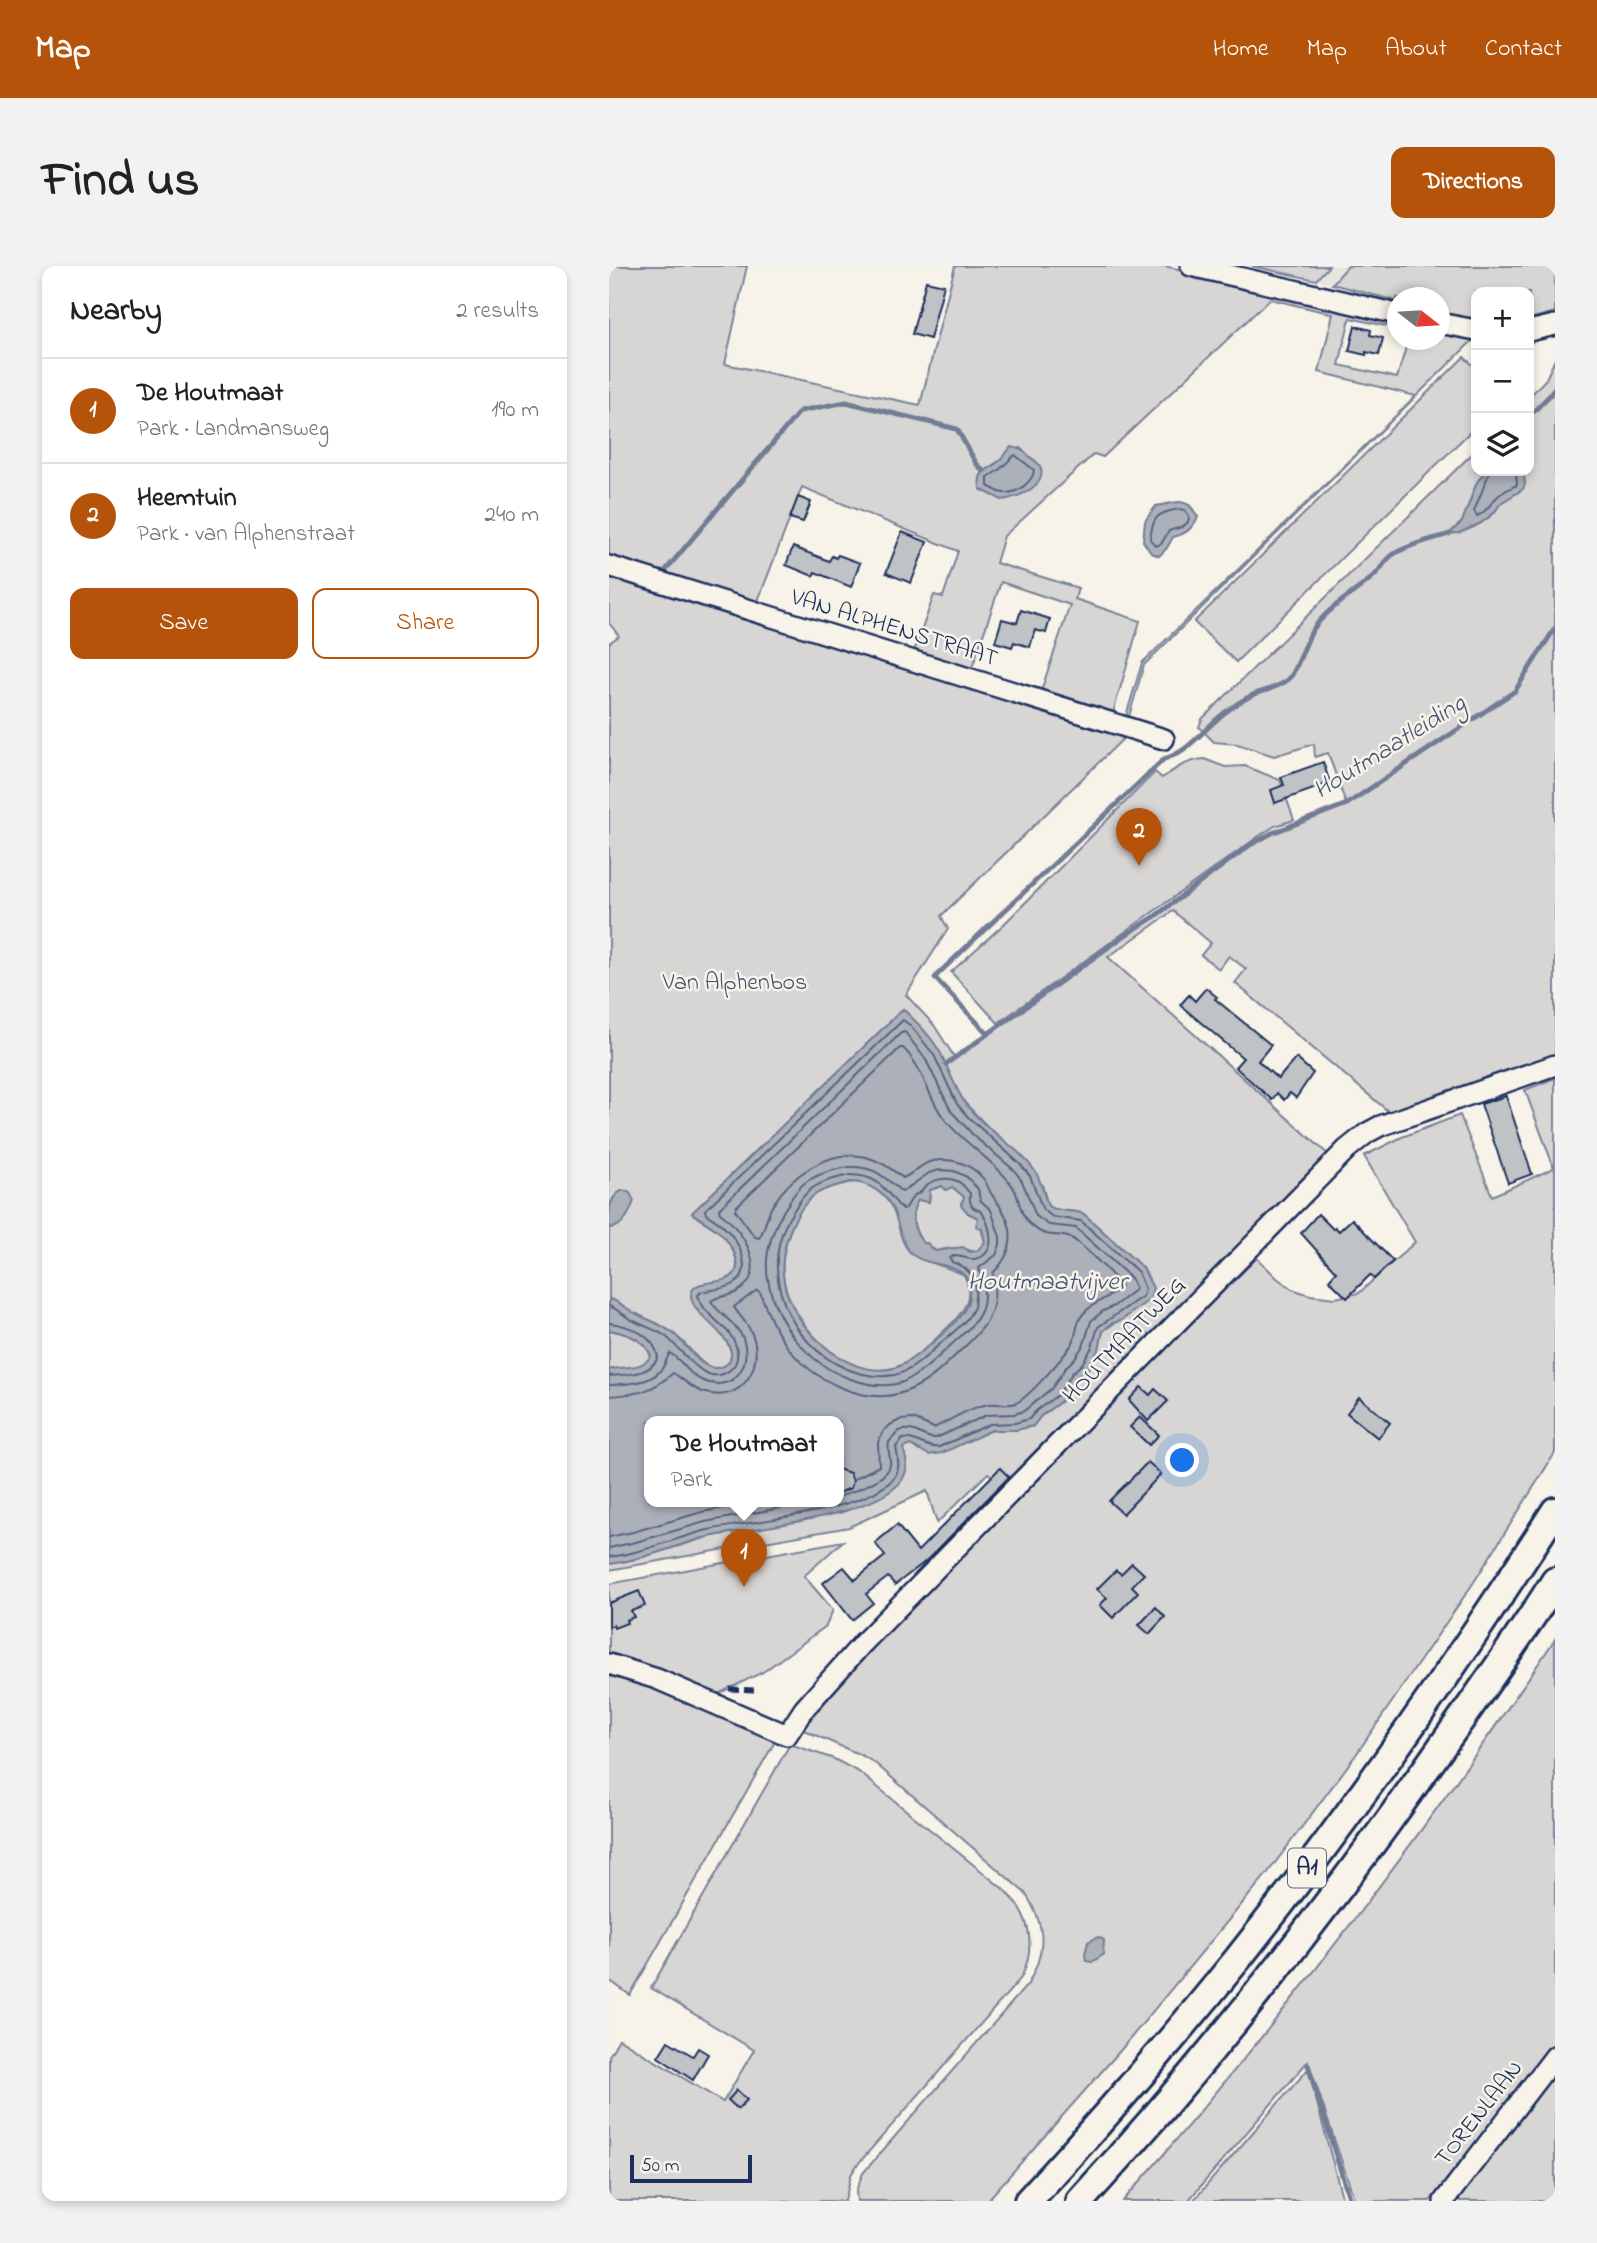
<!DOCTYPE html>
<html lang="en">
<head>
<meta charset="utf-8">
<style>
  body { margin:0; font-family:"Indie Flower",sans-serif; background:#f2f2f2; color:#222 }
  .controls { position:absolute; right:21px; top:21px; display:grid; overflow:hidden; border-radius:14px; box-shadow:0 4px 10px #0003 }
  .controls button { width:63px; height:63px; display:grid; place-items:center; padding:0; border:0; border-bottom:2px solid #e0e0e0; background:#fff; color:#222; font:35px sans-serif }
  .compass { position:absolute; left:778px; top:21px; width:63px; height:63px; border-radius:50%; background:#fff; box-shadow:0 4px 10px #0003; rotate:107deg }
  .scale { position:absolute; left:21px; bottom:18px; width:122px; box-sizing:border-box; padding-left:7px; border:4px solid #1b2f5e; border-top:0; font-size:19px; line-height:24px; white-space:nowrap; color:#1b2f5e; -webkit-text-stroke:5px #f7f3e8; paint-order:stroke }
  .you { position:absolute; left:574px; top:1195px; width:24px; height:24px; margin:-18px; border:5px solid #fff; border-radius:50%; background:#1a73e8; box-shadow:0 0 0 10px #1a73e833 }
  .badge { display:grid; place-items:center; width:46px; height:46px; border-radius:50%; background:#b45309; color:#fff; font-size:23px; font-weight:700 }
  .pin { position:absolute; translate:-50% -58px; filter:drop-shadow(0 2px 4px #0008) }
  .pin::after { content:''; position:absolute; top:37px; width:24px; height:21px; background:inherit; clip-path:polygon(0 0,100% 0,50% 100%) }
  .popup { position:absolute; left:35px; top:1150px; width:200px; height:91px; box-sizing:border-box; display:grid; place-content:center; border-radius:14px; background:#fff; filter:drop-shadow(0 2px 5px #0005); font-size:23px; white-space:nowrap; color:#767676 }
  .popup b { font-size:26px; color:#222 }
  .popup::after { content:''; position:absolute; left:50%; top:100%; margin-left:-14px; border:14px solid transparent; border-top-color:#fff }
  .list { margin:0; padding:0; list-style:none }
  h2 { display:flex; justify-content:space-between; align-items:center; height:91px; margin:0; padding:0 28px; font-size:30px }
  h2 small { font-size:23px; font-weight:400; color:#767676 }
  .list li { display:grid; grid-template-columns:46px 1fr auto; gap:21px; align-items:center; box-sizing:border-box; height:105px; padding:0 28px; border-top:2px solid #e0e0e0 }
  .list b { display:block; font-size:26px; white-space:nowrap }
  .list p { margin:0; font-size:23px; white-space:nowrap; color:#767676 }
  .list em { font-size:23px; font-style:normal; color:#767676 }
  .actions { display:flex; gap:14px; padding:21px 28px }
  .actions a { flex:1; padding:16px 0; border:2px solid #b45309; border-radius:14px; text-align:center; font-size:24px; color:#b45309 }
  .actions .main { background:#b45309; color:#fff }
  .icon { flex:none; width:38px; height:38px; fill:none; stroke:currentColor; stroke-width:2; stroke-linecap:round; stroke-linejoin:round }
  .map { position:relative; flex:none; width:946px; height:1935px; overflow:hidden; border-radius:14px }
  header { display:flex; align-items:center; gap:42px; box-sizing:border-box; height:98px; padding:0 35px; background:#b45309; color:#fff }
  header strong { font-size:33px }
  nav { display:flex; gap:38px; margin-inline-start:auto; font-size:24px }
  .intro { display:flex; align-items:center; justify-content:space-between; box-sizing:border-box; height:168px; padding:0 42px }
  h1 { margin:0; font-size:49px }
  .button { padding:18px 32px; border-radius:14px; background:#b45309; color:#fff; font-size:24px; font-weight:700 }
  main { display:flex; gap:42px; padding:0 42px }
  aside { flex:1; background:#fff; border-radius:14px; box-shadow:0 4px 10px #0003 }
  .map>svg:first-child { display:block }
  .built { fill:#e6e5de }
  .green { fill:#d7d6d4; stroke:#798299; stroke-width:2; fill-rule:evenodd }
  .water { fill:#acb0b9; stroke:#727c95; stroke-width:2; fill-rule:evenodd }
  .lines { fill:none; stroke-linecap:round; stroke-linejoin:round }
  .shore { stroke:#556382; stroke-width:2 }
  .stream { stroke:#727c95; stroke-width:5 }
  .building { fill:#c0c3c5; stroke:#1b2f5e; stroke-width:2 }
  .minor-casing { stroke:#1b2f5e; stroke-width:24 }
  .highway-casing { stroke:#1b2f5e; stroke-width:32 }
  .minor { stroke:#f7f3e8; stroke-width:19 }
  .highway { stroke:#f7f3e8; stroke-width:26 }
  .rail { stroke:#1b2f5e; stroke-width:5; stroke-dasharray:10 5; stroke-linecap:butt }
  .labels { text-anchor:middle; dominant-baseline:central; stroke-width:5; stroke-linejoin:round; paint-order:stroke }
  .shield { fill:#f7f3e8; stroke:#5d6a87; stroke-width:2 }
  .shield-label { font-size:23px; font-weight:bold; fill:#1b2f5e }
  .street-label { font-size:24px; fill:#1b2f5e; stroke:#f7f3e8 }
  .park-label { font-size:24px; fill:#415076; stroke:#f7f3e8 }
  .water-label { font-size:26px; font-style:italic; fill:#465679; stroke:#f7f3e8 }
</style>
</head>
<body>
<header>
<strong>Map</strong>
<nav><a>Home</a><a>Map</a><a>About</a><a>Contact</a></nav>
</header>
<div class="intro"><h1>Find us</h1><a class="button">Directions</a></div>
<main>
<aside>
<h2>Nearby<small>2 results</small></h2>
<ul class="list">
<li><span class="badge">1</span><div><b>De Houtmaat</b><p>Park · Landmansweg</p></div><em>190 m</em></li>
<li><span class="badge">2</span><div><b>Heemtuin</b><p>Park · van Alphenstraat</p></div><em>240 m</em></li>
</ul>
<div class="actions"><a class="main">Save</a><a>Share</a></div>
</aside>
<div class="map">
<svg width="946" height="1935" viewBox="0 0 946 1935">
  <rect width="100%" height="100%" fill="#f7f3e8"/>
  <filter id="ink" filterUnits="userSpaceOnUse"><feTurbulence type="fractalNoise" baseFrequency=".0143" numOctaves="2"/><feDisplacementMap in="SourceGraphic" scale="14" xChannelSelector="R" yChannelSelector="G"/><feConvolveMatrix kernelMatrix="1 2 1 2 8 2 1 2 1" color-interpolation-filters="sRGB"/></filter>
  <g filter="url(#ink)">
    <polygon class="built" points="720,0 739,0 723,18 707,14"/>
    <g class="green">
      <path d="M 0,0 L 138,0 L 116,98 L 311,139 L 346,0 L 556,0 L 779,54 L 777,60 L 741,52 L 730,99 L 788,112 L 799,74 L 830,74 L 831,63 L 867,71 L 535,399 L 519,454 L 431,428 L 461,339 L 392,316 L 361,408 L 303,391 L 325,329 L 334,331 L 349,285 L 193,221 L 147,340 L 0,295 ZM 661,33 L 724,48 L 710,106 L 807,130 L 533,397 L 517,450 L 504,447 L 531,355 L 466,333 L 469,322 L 387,297 L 395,270 L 485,188 L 494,191 ZM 411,182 L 423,193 L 373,206 Z"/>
      <polygon points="643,0 720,0 707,14"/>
      <polygon points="739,0 946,0 946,46 920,53 920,26 867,26 867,54 831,46 830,32 788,32 788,35 723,18"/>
      <polygon points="855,91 867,102 867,160 627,396 585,356"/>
      <path d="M 946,93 L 946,793 L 785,850 L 626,717 L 637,703 L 620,690 L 610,703 L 592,689 L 602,677 L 564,645 L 499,691 L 721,890 L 634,982 L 532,1078 L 394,1218 L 379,1207 L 328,1257 L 318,1225 L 240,1261 L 0,1304 L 0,1298 L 31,1292 L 99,1271 L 234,1246 L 267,1232 L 297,1179 L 302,1179 L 310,1185 L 361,1173 L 383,1164 L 407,1164 L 424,1160 L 432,1150 L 456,1132 L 469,1111 L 479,1102 L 490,1083 L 494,1065 L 525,1044 L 540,1013 L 534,1002 L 475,948 C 463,943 450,947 439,940 L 433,919 L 400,879 L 378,860 L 354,835 L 319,769 L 294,743 L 83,947 C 91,954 102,959 111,966 C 122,976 139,1005 118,1013 C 110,1017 99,1017 90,1019 L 87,1043 C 96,1053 136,1083 117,1099 C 111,1104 103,1103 97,1099 C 87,1093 82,1083 74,1076 C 68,1070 60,1064 53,1060 C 44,1054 32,1052 23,1046 C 15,1041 10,1035 0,1033 L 0,377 L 10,370 L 0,357 L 0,304 L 522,465 L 332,650 L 339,663 L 297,729 L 325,759 L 346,792 L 515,670 L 545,651 L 641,579 L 663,567 L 737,538 L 719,487 L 706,491 L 705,478 L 665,490 L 628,478 L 605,476 L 590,461 L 593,453 L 867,184 L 867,205 L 877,205 L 868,216 L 853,256 L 841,267 C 856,267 871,259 883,249 C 887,245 889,239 893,235 C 901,228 907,228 916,218 L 914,205 L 920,205 L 920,131 L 937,113 Z"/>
      <path d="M 595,493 L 616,501 L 636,500 L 671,514 L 685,554 L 666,560 L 650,570 L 389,757 L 342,706 L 395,658 L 546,506 L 553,512 C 566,503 579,494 595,493 Z"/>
      <path d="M 946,812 L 946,1187 L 865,1316 L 746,1490 L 657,1609 L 510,1786 L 378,1935 L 248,1935 L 247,1925 L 254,1907 L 419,1718 C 438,1684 437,1659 416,1627 L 267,1498 L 254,1490 L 190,1462 L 193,1457 L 377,1260 L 648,992 L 668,1012 L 683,1023 L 701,1029 L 726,1032 L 750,1027 L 806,976 L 755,890 L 793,871 L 851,849 L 883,930 L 945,902 L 916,824 Z"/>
      <path d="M 242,916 C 261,916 277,928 285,945 C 291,958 290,975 301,985 C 318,998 337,1000 355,1009 C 367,1032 353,1048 336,1064 C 322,1077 305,1096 286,1102 C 236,1116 179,1055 174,1009 C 171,984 185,943 207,928 C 217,921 231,919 242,916 Z"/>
      <path d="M 333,920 L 345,921 L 356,931 L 352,937 L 359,947 L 369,952 L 376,976 C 367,991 364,984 350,982 C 342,981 334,984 326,985 L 318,977 L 314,977 C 304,964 301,948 309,934 L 320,936 L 321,924 Z"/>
      <path d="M 0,1064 C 17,1067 37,1073 42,1091 C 33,1104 14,1101 0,1104 Z"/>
      <polygon points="234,1275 195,1310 224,1344 217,1360 154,1406 105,1430 54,1404 0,1391 0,1318"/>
      <path d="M 946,1373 L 946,1779 L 940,1791 L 913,1817 L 821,1935 L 746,1935 L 699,1795 L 579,1935 L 514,1935 C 671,1757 814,1570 946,1373 Z"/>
      <polygon points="0,1407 13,1409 168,1472 21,1729 0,1714"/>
      <path d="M 181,1478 L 225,1493 L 250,1506 L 398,1626 C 422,1651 427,1681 412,1712 L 248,1899 L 242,1909 L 236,1935 L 0,1935 L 0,1790 L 10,1773 L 114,1836 L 145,1784 L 42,1722 Z"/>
      <polygon points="699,1803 734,1935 584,1935"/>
      <polygon points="946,1804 946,1935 842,1935"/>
    </g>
    <g class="water">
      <path d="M 402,181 C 411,182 415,185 421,191 C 425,194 431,197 432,203 C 437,222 406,232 393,234 L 371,223 C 369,206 373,208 385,199 C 391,195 397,187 402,181 Z"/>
      <polygon points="877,205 914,205 916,218 914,223 892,237 885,247 872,257 850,267 840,268 853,256 868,216"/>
      <path d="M 569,236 C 581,236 583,242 589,251 C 583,263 577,268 564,271 L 558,282 L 550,290 L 542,287 L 534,275 L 536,255 L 547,240 Z"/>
      <path d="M 294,743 C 308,756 323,771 332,788 C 340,804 346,822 356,837 C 375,864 407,878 426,905 C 433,916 434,928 439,940 C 450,947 463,943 475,948 L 534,1002 L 544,1022 L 541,1033 L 513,1054 L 502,1058 L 494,1065 L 490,1083 L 479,1102 L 469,1111 L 456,1132 L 432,1150 L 424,1160 L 407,1164 L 383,1164 L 333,1187 L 320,1189 L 302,1179 L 294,1182 C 297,1189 299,1200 296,1208 C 282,1250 139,1262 99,1271 C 66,1279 34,1294 0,1298 L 0,1104 C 15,1099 32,1105 42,1090 C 37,1073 17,1067 0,1064 L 0,1033 C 11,1035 18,1044 28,1048 C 41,1055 54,1059 65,1068 C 77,1078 89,1101 106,1102 C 110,1102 117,1100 120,1096 C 132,1075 89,1053 83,1035 C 81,1030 82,1024 86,1021 C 96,1014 112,1018 122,1011 C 138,1000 119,974 109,965 C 101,958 91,953 83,947 ZM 242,916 C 262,916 280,930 286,949 C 290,960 292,974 299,984 C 313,1002 341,994 356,1010 C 362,1017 361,1033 357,1041 C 351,1056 301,1098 285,1102 C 235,1115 178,1055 174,1009 C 171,983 185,943 207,928 C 217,921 231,919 242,916 ZM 333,920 L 337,924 L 343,921 L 355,931 L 352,939 L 359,947 L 369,952 L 367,960 L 373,963 L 376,976 L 368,985 L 361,986 L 354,981 L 326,985 L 318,977 L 314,977 C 304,964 300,948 309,934 L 320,936 L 321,924 ZM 40,1155 L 230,1155 L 230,1235 L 40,1235 Z"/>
      <path d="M 14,924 L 21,927 L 25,935 C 20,947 15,962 0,962 C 0,942 0,931 14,924 Z"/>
      <polygon points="489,1671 495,1674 494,1689 483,1696 477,1695 476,1688 479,1676"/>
    </g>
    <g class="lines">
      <g class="shore">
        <path d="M 406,189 L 425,204 C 424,216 408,228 395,227 C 390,227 383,222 379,220 L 379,211 L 390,204 Z"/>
        <path d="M 881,205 L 865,245 L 868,250 C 877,246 880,240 886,233 C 892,226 900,223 908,219 L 907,205"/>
        <path d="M 570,243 L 576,244 L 580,250 C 580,262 569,261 560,265 L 552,278 L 546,280 L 541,273 C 544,250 548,247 570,243 Z"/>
        <path d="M 240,901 C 266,900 275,911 293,926 L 320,907 L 331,904 L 345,905 L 358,911 L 369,923 L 371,934 L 382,944 L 391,971 L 391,979 L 387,989 L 370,1002 C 383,1042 371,1053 342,1079 C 327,1093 311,1110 291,1117 C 274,1122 255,1118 239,1112 C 198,1097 166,1056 159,1013 C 154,987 165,959 179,938 C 184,929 191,919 200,914 C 212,907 226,903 240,901 Z"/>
        <path d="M 241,909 C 272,909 276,926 294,944 L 297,942 L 304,930 L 312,926 C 318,914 336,910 348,915 C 354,917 357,924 361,927 C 361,931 360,935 362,938 C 364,945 371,942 374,948 C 382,962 389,989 365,993 C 358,994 352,989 344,990 L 341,992 L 343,996 C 360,1002 369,1012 366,1031 C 365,1033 366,1039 365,1041 C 360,1055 343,1067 333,1076 C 319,1089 304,1105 285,1109 C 269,1112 253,1109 238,1103 C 178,1078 146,1000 185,944 C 190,937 194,929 201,924 C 212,915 228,912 241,909 Z"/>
        <path d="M 0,1040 C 9,1043 15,1050 23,1054 C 34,1060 46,1063 56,1070 C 74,1083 96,1124 121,1104 C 127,1099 129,1092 128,1085 C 124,1059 95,1053 89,1029 L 92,1026 C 102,1024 116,1023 125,1018 C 146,1004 129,974 115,961 C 110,956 103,952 97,948 L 96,944 L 294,754 L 302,760 L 325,789 L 348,838 L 359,851 L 411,898 L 421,910 L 434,944 L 444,951 L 472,955 L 529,1006 L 536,1023 L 534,1030 L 489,1061 L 483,1081 L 473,1098 L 463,1107 L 450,1128 L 428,1144 L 420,1153 L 406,1157 L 381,1158 L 330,1181 C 316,1183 308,1171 294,1173 L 287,1181 C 289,1194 293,1206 281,1216 C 246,1247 147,1254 99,1264 C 66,1272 34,1287 0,1291"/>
        <path d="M 0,1057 C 20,1059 45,1069 49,1091 C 41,1110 18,1108 0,1110"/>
        <path d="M 0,1119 C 15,1118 39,1118 50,1106 C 56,1101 57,1092 61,1087 C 73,1094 80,1110 94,1115 C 124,1127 144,1100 134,1072 C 127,1056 110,1049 102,1035 C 110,1029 120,1031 128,1026 C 162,1006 133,963 111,947 L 110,943 L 292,767 L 296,766 L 317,794 L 342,845 L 366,871 L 405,904 L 413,915 L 427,950 L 440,959 L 467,962 L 522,1012 L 527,1023 L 505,1040 L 494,1045 L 482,1055 L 475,1078 L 466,1092 L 457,1101 L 443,1122 L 415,1145 L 405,1148 L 378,1149 L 327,1172 C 312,1173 309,1160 290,1165 L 280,1176 C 278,1185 282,1191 281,1199 C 278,1215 243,1225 230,1231"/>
        <path d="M 0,1130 C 29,1128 43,1126 64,1107 C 77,1115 86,1126 102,1128 C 137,1134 155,1096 143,1068 C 139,1057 130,1050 125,1041 L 148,1024 L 151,1026 C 157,1044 165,1063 177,1079 C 201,1112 254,1141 295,1126 C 317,1119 335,1101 351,1085 C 379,1060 390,1045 384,1007 C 410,981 405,956 383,929 C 380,925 379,919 376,915 C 365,900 351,894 333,894 C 314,894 309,905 294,912 C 282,903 272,895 257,891 C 218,882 180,911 162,942 C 157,952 156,964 150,972 L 146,971 L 126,944 L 127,941 L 291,782 L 294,782 C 314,801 318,829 334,851 C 353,877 383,892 402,918 C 412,931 409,949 423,960 C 439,974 449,966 462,972 C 470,976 508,1012 512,1020 C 502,1032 485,1035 474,1048 C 467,1056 468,1065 465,1074 C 460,1086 419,1132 407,1137 C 399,1140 388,1137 380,1138 C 361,1141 342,1154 325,1162 L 304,1153 L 291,1154 L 281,1159 L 274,1166 L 269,1176 L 270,1200 L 245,1213"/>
        <polyline points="0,1271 24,1266 93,1246 152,1235"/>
        <polyline points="0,1282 27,1276 96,1256 209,1235"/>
      </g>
      <g class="stream">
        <polyline points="920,150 941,129 946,121"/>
        <polyline points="56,305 191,145 237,136 348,163 367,197 374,205"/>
        <path d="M 379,768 L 326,712 L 329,708 L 555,493 C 581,485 594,464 614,448 C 623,441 635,433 646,428 C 657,424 671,421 680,413 C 688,404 696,377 703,365 C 719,340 746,328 767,308 C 773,301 777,293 785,288 C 801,278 822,274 840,268"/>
        <polyline points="337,798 515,670 545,651 641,579 663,567 738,538 906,425 946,362"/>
        <polyline points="699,1799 741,1935"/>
      </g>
    </g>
    <g class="building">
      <polygon points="317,15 335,19 321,73 303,68"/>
      <polygon points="746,60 762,64 761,69 774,72 770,89 757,86 757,89 740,85"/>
      <polygon points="189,231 202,236 194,256 181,252"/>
      <polygon points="293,266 318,276 302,317 277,307"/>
      <polygon points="184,281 220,295 223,290 227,292 229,289 251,297 242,321 206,306 204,310 177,299"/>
      <polygon points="412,344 441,353 437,367 426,364 421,381 405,376 403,381 386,376 393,353 408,357"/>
      <polygon points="714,496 721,517 666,537 662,524 675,519 672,511"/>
      <polygon points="597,722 608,731 606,733 662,779 649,795 669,813 687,792 704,807 687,832 681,827 675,834 668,827 663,834 626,801 634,792 571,739 580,729 586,735"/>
      <polygon points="897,830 923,908 899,917 872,838"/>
      <polygon points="709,948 724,963 726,961 730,965 743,953 784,995 765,1013 761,1009 738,1032 720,1014 727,1006 692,967"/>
      <polygon points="532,1121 541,1129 546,1123 559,1135 539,1155 520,1134"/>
      <polygon points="750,1131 781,1157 769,1172 738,1147"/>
      <polygon points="531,1151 550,1169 540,1179 521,1161"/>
      <polygon points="539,1196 552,1208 514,1248 500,1235"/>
      <polygon points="391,1202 400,1211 317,1295 286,1319 279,1311 257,1328 264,1337 243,1354 214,1317 235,1301 246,1314 276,1290 266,1277 288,1259 309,1285"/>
      <polygon points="229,1203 241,1207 244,1215 242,1222 229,1227"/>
      <polygon points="523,1297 535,1308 523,1320 529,1326 504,1352 491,1339 498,1332 488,1323 507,1304 512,1308"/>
      <polygon points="30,1325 36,1340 22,1345 25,1351 17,1354 18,1357 5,1362 4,1359 0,1361 0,1337"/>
      <polygon points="547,1341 556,1351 540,1368 530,1359"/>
      <polygon points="59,1775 84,1790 89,1782 99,1788 84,1814 49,1791"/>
      <polygon points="128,1824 138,1834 129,1843 119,1834"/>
    </g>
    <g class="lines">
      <g class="minor-casing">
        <g id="minor">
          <polyline points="582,0 788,48"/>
          <polyline points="830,57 867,64"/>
          <polyline points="920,65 946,59"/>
          <polyline points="0,300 555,473"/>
          <polyline points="0,1398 48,1413 178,1469 195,1443 254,1377 738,883 758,867 771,860 946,799"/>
          <polyline points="835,1935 946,1790"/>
        </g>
      </g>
      <g class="highway-casing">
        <g id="highway">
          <path d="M 419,1935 C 491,1857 561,1777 627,1695 C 742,1551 847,1399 946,1245"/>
          <path d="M 471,1935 C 604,1790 725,1635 838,1473 C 875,1421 912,1369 946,1315"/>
        </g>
      </g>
      <use href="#minor" class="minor"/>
      <use href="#highway" class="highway"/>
      <polyline class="rail" points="120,1423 145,1424"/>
    </g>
  </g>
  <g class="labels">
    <rect class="shield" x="679" y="1582.5" width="38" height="39" rx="5"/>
    <g class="shield-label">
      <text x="698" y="1602">A1</text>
    </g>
    <g class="street-label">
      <text transform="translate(285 363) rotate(17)">VAN ALPHENSTRAAT</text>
      <text transform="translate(516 1075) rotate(-46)">HOUTMAATWEG</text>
      <text transform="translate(871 1848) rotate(-52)">TORENLAAN</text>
    </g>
    <g class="park-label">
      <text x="126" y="717">Van Alphenbos</text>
    </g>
    <g class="water-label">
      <text transform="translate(781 482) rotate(-32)">Houtmaatleiding</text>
      <text x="438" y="1017">Houtmaatvijver</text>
    </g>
  </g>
</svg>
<div class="controls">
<button>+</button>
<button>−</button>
<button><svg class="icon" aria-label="layers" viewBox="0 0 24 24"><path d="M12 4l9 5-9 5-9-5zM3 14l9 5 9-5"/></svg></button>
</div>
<svg class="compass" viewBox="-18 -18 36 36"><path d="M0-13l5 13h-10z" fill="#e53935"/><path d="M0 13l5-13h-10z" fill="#767676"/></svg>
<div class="scale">50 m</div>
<div class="you"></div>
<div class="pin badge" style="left:135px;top:1321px">1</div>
<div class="popup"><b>De Houtmaat</b>Park</div>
<div class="pin badge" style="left:530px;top:600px">2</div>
</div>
</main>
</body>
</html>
